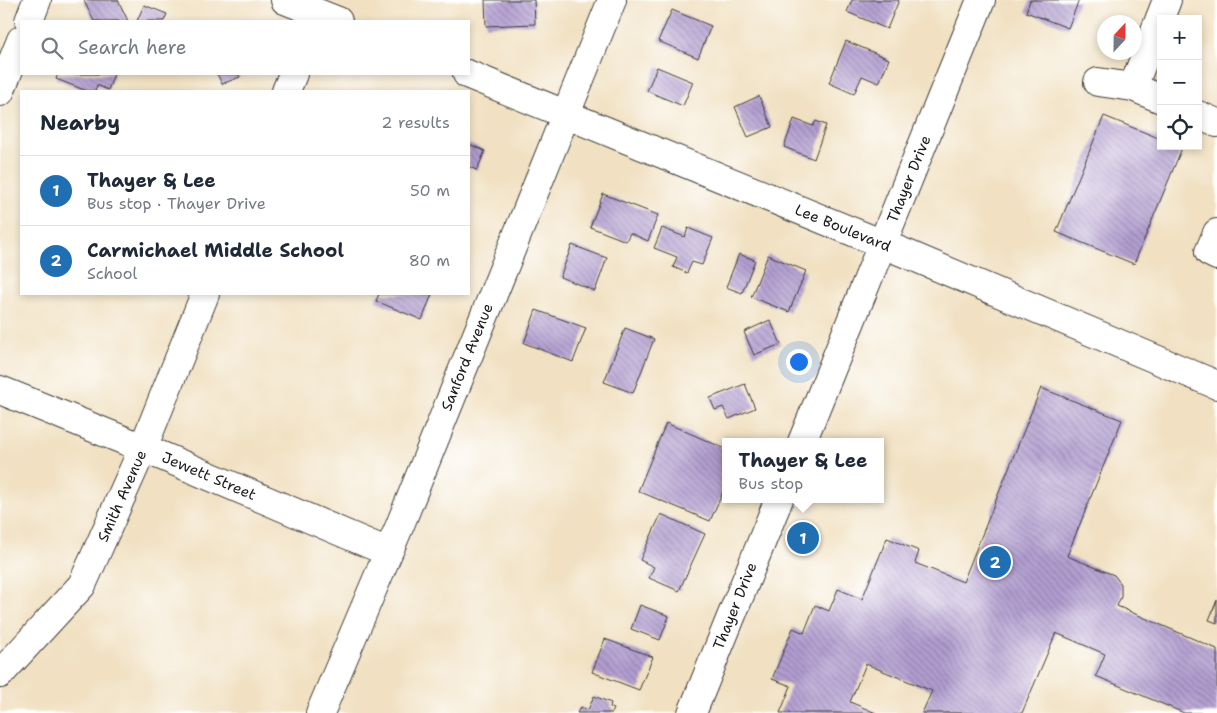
<!DOCTYPE html>
<html lang="en">
<head>
<meta charset="utf-8">
<style>
  body { margin:0; font-family:"Shantell Sans",sans-serif; background:#f2f2f3; color:#1f2937 }
  .controls { position:absolute; right:15px; top:15px; display:grid; overflow:hidden; border-radius:0px; box-shadow:0 2px 8px #0003 }
  .controls button { width:45px; height:45px; display:grid; place-items:center; padding:0; border:0; border-bottom:1px solid #e0e1e3; background:#fff; color:#1f2937; font:25px sans-serif }
  .compass { position:absolute; left:1097px; top:15px; width:45px; height:45px; border-radius:50%; background:#fff; box-shadow:0 2px 8px #0003; rotate:22deg }
  .you { position:absolute; left:798px; top:361px; width:18px; height:18px; margin:-12px; border:4px solid #fff; border-radius:50%; background:#1a73e8; box-shadow:0 0 0 8px #1a73e833 }
  .badge { display:grid; place-items:center; width:32px; height:32px; border-radius:50%; background:#1f6fb2; color:#fff; font-size:16px; font-weight:700 }
  .pin { position:absolute; translate:-50% -50%; border:2px solid #fff; box-shadow:0 1px 5px #0006 }
  .popup { position:absolute; left:722px; top:438px; width:162px; height:65px; box-sizing:border-box; display:grid; place-content:center; border-radius:0px; background:#fff; filter:drop-shadow(0 1px 4px #0005); font-size:16px; white-space:nowrap; color:#747a83 }
  .popup b { font-size:19px; color:#1f2937 }
  .popup::after { content:''; position:absolute; left:50%; top:100%; margin-left:-10px; border:10px solid transparent; border-top-color:#fff }
  .list { margin:0; padding:0; list-style:none }
  h2 { display:flex; justify-content:space-between; align-items:center; height:65px; margin:0; padding:0 20px; font-size:21px }
  h2 small { font-size:16px; font-weight:400; color:#747a83 }
  .list li { display:grid; grid-template-columns:32px 1fr auto; gap:15px; align-items:center; box-sizing:border-box; height:70px; padding:0 20px; border-top:1px solid #e0e1e3 }
  .list b { display:block; font-size:19px; white-space:nowrap }
  .list p { margin:0; font-size:16px; white-space:nowrap; color:#747a83 }
  .list em { font-size:16px; font-style:normal; color:#747a83 }
  .icon { flex:none; width:28px; height:28px; fill:none; stroke:currentColor; stroke-width:2; stroke-linecap:round; stroke-linejoin:round }
  .map { position:relative; flex:none; width:1217px; height:713px; overflow:hidden }
  .search { position:absolute; background:#fff; box-shadow:0 2px 8px #0003; left:20px; top:20px; width:450px; height:55px; display:flex; align-items:center; gap:12px; box-sizing:border-box; padding:0 18px; border-radius:0px; color:#747a83; font-size:19px }
  .panel { position:absolute; background:#fff; box-shadow:0 2px 8px #0003; left:20px; top:90px; width:450px; height:205px; border-radius:0px }
  .map>svg:first-child { display:block }
  .building { fill:url(#building-back-hatch) }
  .lines { fill:none; stroke-linecap:round; stroke-linejoin:round }
  .minor-casing { stroke:#3c3a35; stroke-width:30 }
  .minor { stroke:#fff; stroke-width:28 }
  .labels { text-anchor:middle; dominant-baseline:central; stroke-width:5; stroke-linejoin:round; paint-order:stroke }
  .street-label { font-size:15px; fill:#1c1c1c; stroke:#fff }
</style>
</head>
<body>
<div class="map">
<svg width="1217" height="713" viewBox="0 0 1217 713">
  <defs>
    <pattern id="building-back-hatch" width="6" height="6" patternUnits="userSpaceOnUse" patternTransform="scale(1.25)"><rect width="6" height="6" fill="#b29dd0"/><path d="M-1 5l2 2M0 0l6 6M5-1l2 2" fill="none" stroke="#907fa8"/></pattern>
  </defs>
  <rect width="100%" height="100%" fill="#fff"/>
  <filter id="ink" filterUnits="userSpaceOnUse"><feTurbulence type="fractalNoise" baseFrequency=".02" numOctaves="2"/><feDisplacementMap in="SourceGraphic" scale="10" xChannelSelector="R" yChannelSelector="G"/><feConvolveMatrix kernelMatrix="1 2 1 2 8 2 1 2 1" color-interpolation-filters="sRGB"/></filter>
  <filter id="wash" filterUnits="userSpaceOnUse"><feTurbulence type="fractalNoise" baseFrequency=".0096" numOctaves="4" result="noise"/><feDisplacementMap in="SourceGraphic" scale="20" xChannelSelector="R" yChannelSelector="G"/><feGaussianBlur stdDeviation="1.12" result="paint"/><feColorMatrix in="noise" values="0 0 0 0 0 0 0 0 0 0 0 0 0 0 0 0 0 1.4 0 .05"/><feComposite in="paint" operator="in"/></filter>
  <g filter="url(#wash)">
    <rect width="100%" height="100%" fill="#f1e1c2"/>
    <g id="blocks">
      <g class="building">
        <polygon points="86,0 118,0 128,21 94,21 84,1"/>
        <polygon points="485,0 534,0 535,24 486,26"/>
        <polygon points="852,0 899,0 887,29 847,12"/>
        <polygon points="1030,0 1079,0 1068,28 1026,12"/>
        <polygon points="144,5 167,14 164,21 137,21"/>
        <polygon points="672,10 711,26 698,58 658,41"/>
        <polygon points="846,41 889,59 879,83 862,76 854,94 829,83"/>
        <polygon points="657,67 693,82 683,106 647,91"/>
        <polygon points="58,74 114,74 108,90 97,85 95,91 87,91 56,79"/>
        <polygon points="217,74 238,74 240,77 222,84"/>
        <polygon points="759,96 772,127 748,137 735,107"/>
        <polygon points="1104,116 1161,139 1161,146 1178,146 1182,148 1134,264 1056,232"/>
        <polygon points="794,119 813,126 816,121 826,125 814,159 784,147"/>
        <polygon points="469,144 485,151 477,170 469,167"/>
        <polygon points="603,194 658,215 648,241 630,233 626,241 590,227"/>
        <polygon points="662,228 685,237 688,228 713,238 702,265 692,262 687,273 673,267 677,257 654,248"/>
        <polygon points="572,245 607,258 595,291 560,277"/>
        <polygon points="739,254 755,260 742,293 726,287"/>
        <polygon points="768,255 806,271 789,312 751,297"/>
        <polygon points="379,294 432,294 422,320 376,301"/>
        <polygon points="536,310 586,328 573,362 524,343"/>
        <polygon points="770,320 781,344 754,355 744,332"/>
        <polygon points="625,328 654,339 633,393 604,382"/>
        <polygon points="745,384 755,408 729,419 723,407 715,410 710,398"/>
        <polygon points="1041,388 1122,420 1067,556 1114,575 1121,584 1121,597 1117,606 1217,649 1217,713 1184,713 1096,676 1105,654 1056,633 1022,713 922,713 932,691 866,664 850,702 876,713 780,713 791,686 772,679 793,628 804,633 815,605 829,611 838,589 862,599 887,538 919,551 915,563 963,582"/>
        <polygon points="666,423 726,449 726,485 710,521 638,491"/>
        <polygon points="661,514 705,534 679,591 649,578 654,567 640,560"/>
        <polygon points="1217,600 1217,623 1209,620"/>
        <polygon points="640,605 669,616 660,640 631,629"/>
        <polygon points="605,639 653,657 639,690 592,672"/>
        <polygon points="594,696 611,703 610,707 614,709 612,713 577,713 580,707 588,710"/>
      </g>
    </g>
  </g>
  <g filter="url(#ink)">
    <use href="#blocks" fill-opacity="0" stroke="#3c3a35" stroke-width="1"/>
    <g class="lines">
      <g class="minor-casing">
        <g id="minor">
          <polyline points="285,0 338,21"/>
          <polyline points="29,21 37,0"/>
          <polyline points="467,74 907,254 1217,385"/>
          <polyline points="1098,82 1133,87"/>
          <polyline points="286,91 293,74"/>
          <polyline points="0,92 21,40"/>
          <polyline points="1161,99 1133,87 1167,0"/>
          <polyline points="1198,115 1217,123"/>
          <polyline points="1217,233 1209,252 1217,256"/>
          <polyline points="0,390 143,448 388,552"/>
          <polyline points="802,442 981,0"/>
          <polyline points="0,674 82,585 143,448 205,294"/>
          <polyline points="320,713 400,525 612,0"/>
          <polyline points="692,713 779,499"/>
        </g>
      </g>
      <use href="#minor" class="minor"/>
    </g>
  </g>
  <g class="labels">
    <g class="street-label">
      <text transform="translate(909 179) rotate(-68)">Thayer Drive</text>
      <text transform="translate(843 228) rotate(22)">Lee Boulevard</text>
      <text transform="translate(467 357) rotate(-68)">Sanford Avenue</text>
      <text transform="translate(209 476) rotate(23)">Jewett Street</text>
      <text transform="translate(122 496) rotate(-66)">Smith Avenue</text>
      <text transform="translate(735 606) rotate(-68)">Thayer Drive</text>
    </g>
  </g>
</svg>
<div class="controls">
<button>+</button>
<button>−</button>
<button><svg class="icon" aria-label="locate" viewBox="0 0 24 24"><circle cx="12" cy="12" r="6"/><path d="M12 2v4M12 18v4M2 12h4M18 12h4"/></svg></button>
</div>
<svg class="compass" viewBox="-18 -18 36 36"><path d="M0-13l5 13h-10z" fill="#e53935"/><path d="M0 13l5-13h-10z" fill="#747a83"/></svg>
<div class="you"></div>
<div class="pin badge" style="left:803px;top:538px">1</div>
<div class="popup"><b>Thayer &amp; Lee</b>Bus stop</div>
<div class="pin badge" style="left:995px;top:562px">2</div>
<div class="search"><svg class="icon" aria-label="search" viewBox="0 0 24 24"><circle cx="10" cy="10" r="6"/><path d="M15 15l6 6"/></svg>Search here</div>
<section class="panel">
<h2>Nearby<small>2 results</small></h2>
<ul class="list">
<li><span class="badge">1</span><div><b>Thayer &amp; Lee</b><p>Bus stop · Thayer Drive</p></div><em>50 m</em></li>
<li><span class="badge">2</span><div><b>Carmichael Middle School</b><p>School</p></div><em>80 m</em></li>
</ul>
</section>
</div>
</body>
</html>
